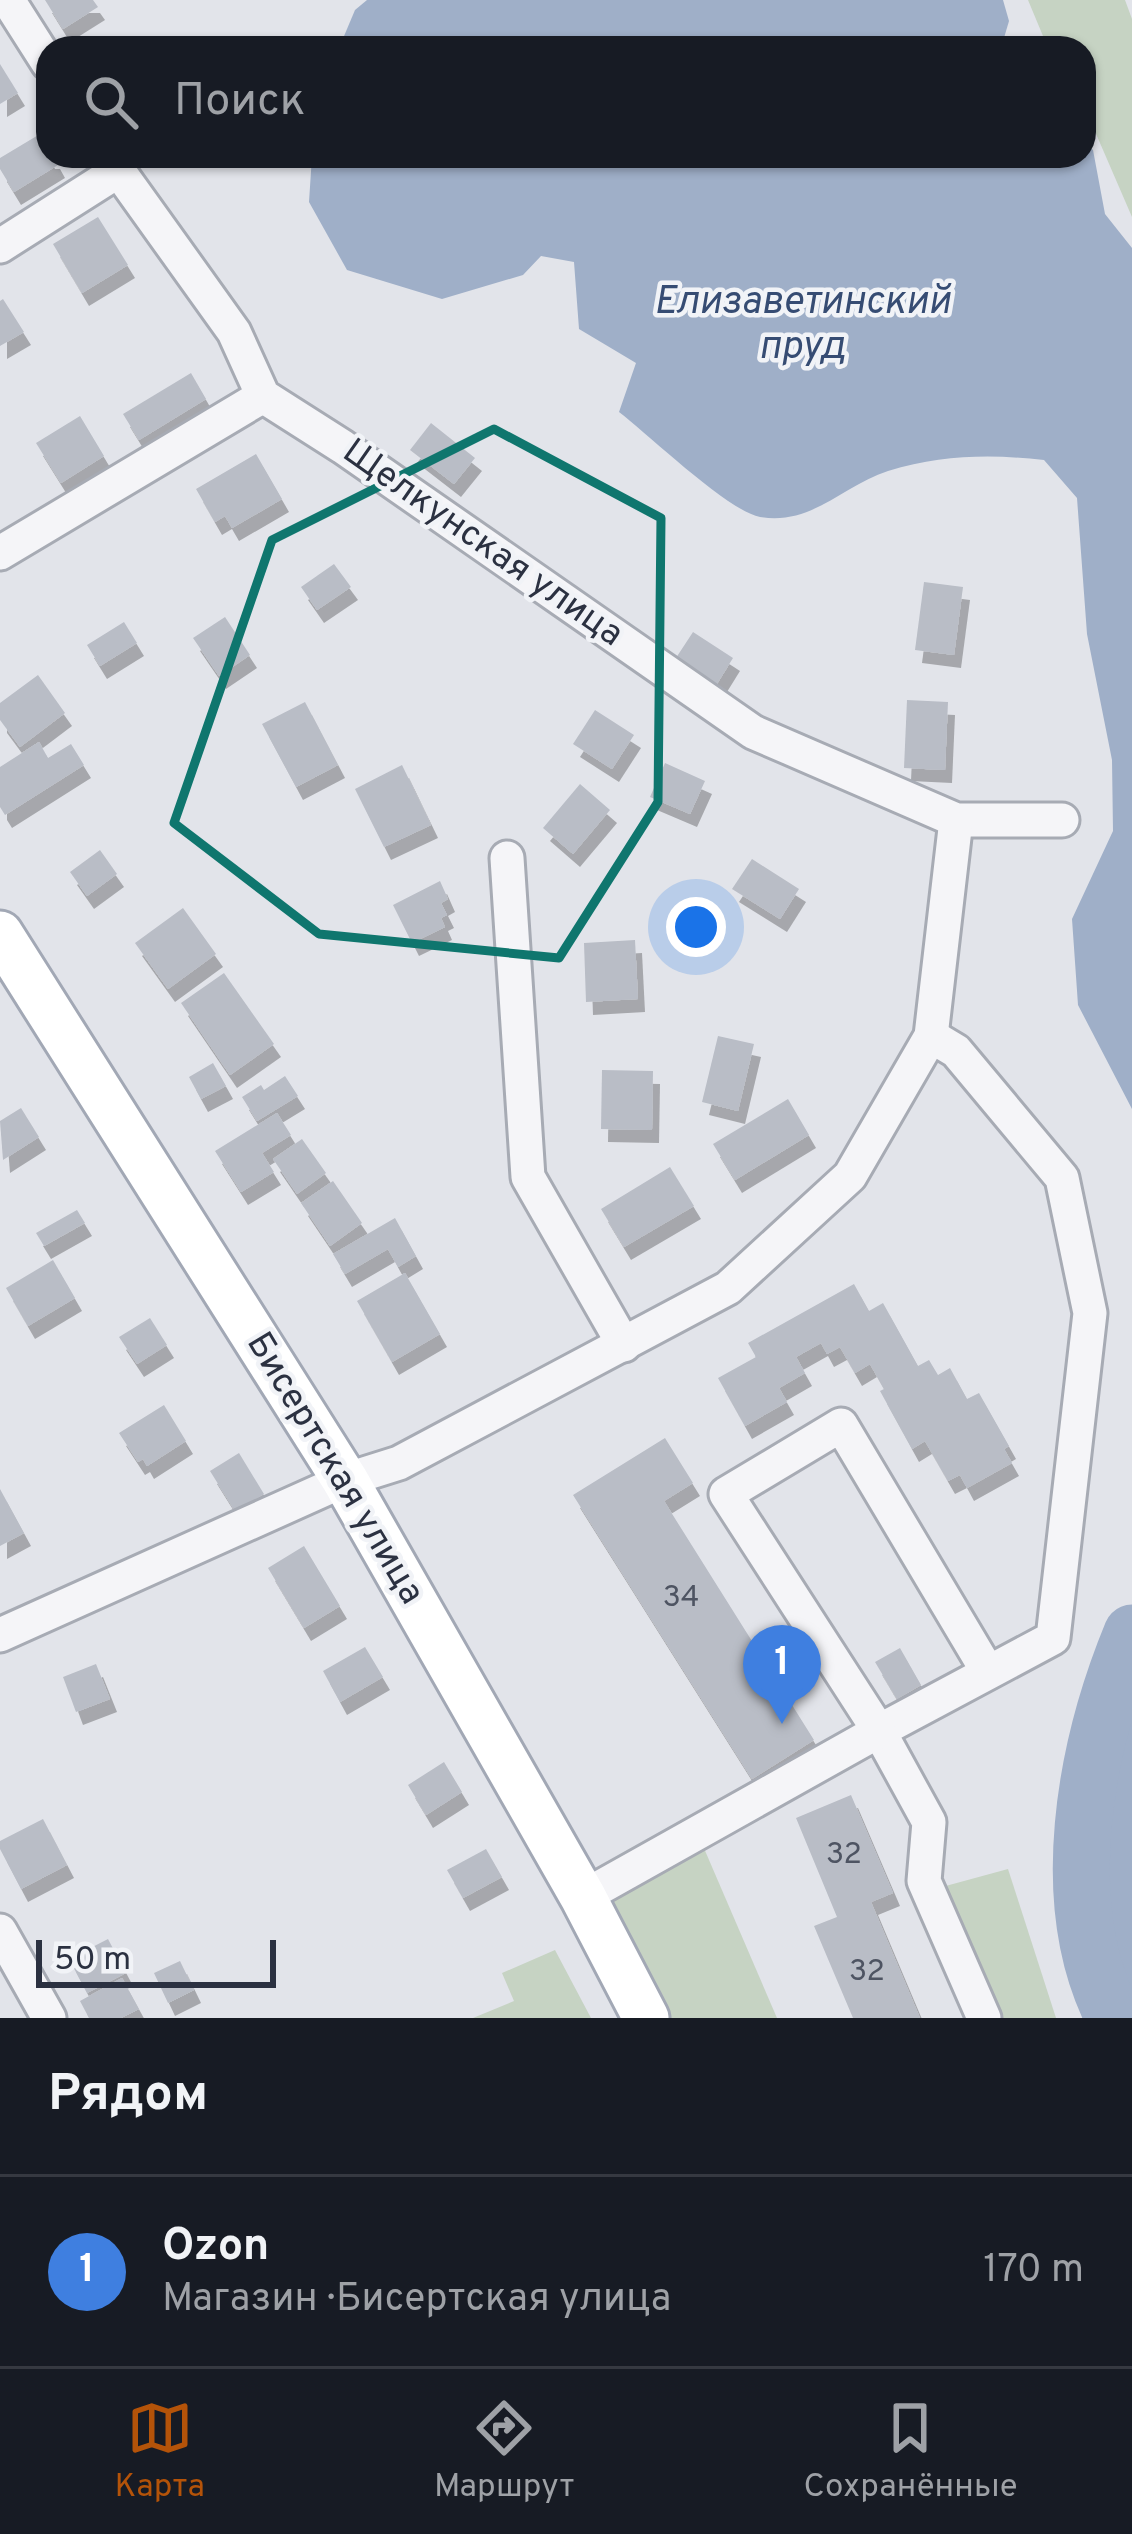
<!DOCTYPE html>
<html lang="ru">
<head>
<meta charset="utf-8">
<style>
  body { margin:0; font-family:Overpass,sans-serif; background:#20242c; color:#f1f3f6 }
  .scale { position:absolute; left:36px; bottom:30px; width:240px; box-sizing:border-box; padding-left:12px; border:6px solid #2b3141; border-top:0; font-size:33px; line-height:42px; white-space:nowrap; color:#2b3141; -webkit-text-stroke:9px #f1f3f7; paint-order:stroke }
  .you { position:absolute; left:696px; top:927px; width:42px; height:42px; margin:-30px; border:9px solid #fff; border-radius:50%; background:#1a73e8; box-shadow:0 0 0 18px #1a73e833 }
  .badge { display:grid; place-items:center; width:78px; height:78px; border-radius:50%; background:#b45309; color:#fff; font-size:39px; font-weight:700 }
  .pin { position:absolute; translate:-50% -99px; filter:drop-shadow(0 3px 6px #0008) }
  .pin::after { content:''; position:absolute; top:63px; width:42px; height:36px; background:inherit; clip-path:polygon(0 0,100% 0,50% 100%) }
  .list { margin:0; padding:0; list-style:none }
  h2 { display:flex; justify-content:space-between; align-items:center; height:156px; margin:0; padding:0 48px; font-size:51px }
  h2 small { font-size:39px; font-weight:400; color:#9ea1a6 }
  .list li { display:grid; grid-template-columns:78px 1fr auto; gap:36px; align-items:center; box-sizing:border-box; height:192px; padding:0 48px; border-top:3px solid #363941 }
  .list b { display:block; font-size:45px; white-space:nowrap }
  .list p { margin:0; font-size:39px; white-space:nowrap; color:#9ea1a6 }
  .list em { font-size:39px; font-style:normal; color:#9ea1a6 }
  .icon { flex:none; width:66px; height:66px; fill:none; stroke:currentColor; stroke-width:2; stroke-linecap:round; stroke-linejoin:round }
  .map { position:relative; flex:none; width:1132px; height:2018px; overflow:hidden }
  .search { position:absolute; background:#171b24; box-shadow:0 3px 9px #0004; left:36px; right:36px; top:36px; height:132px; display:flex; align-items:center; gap:30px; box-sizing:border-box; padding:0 42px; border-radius:36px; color:#9ea1a6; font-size:45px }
  .sheet { height:348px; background:#171b24 }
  nav { display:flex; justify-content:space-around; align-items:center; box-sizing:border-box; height:168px; border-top:3px solid #363941; background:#171b24; font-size:33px; color:#9ea1a6 }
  nav a { display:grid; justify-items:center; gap:6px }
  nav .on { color:#b45309 }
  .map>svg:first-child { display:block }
  .green { fill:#c6d3c3 }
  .water { fill:#9fafc8 }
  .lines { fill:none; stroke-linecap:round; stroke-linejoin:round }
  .river { stroke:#9fafc8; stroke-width:57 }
  .building { fill:#b9bdc6; filter:url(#shadow) }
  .minor-casing { stroke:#a7abb4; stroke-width:39 }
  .major-casing { stroke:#a2a8b5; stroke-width:51 }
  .minor { stroke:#f5f5f8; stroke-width:33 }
  .major { stroke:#fff; stroke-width:45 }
  .marked { fill:none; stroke:#0f766e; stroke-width:9; stroke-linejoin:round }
  .labels { text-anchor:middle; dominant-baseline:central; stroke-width:9; stroke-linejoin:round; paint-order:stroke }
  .number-label { font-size:30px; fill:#4e5462 }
  .street-label { font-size:36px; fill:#2b3141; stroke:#f1f3f7 }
  .water-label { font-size:39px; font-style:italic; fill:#364c73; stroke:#f1f3f7 }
</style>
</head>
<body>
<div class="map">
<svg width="1132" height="2018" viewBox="0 0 1132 2018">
  <defs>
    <filter id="shadow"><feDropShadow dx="7" dy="13" stdDeviation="0" flood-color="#0004"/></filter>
  </defs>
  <rect width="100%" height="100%" fill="#e2e4ea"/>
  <g class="green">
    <polygon points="1028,0 1125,0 1132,19 1132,217 1084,106 1084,48 1048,48"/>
    <polygon points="703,1846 777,2018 671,2018 607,1899"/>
    <polygon points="1008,1869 1056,2018 991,2018 942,1887"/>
    <polygon points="555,1950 591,2018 473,2018 514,2001 502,1973"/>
  </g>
  <g class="water">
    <polygon points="367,0 1003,0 1009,21 1001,48 339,48 355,10"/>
    <path d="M 1084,142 L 1093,150 L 1105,214 L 1132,248 L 1132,1109 L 1078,1005 L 1072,919 L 1113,831 L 1112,760 L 1087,634 L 1077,498 L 1044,460 C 989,454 942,455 888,471 C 844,485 811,526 760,517 C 728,511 649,435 619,412 L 636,363 L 579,329 L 574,262 L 541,256 L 523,275 L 442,299 L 347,270 L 309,202 L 312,156 L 1084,156 Z"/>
    <path d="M 1132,1613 L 1132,2018 L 1115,2018 C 1108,1998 1097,1978 1092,1958 C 1066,1840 1100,1725 1132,1613 Z"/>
  </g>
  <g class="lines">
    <path class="river" d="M 1114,2018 C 1055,1904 1085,1747 1132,1633"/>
  </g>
  <g class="building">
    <polygon points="45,0 93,0 98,7 63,29"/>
    <polygon points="0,64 18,93 0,104"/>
    <polygon points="40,134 48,156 53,156 58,165 14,192 0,169 0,158"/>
    <polygon points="98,217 128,265 82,293 53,244"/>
    <polygon points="3,299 24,332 0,346 0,301"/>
    <polygon points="191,373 206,399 139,440 123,414"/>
    <polygon points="80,416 104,456 61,483 36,443"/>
    <polygon points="431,423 475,458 454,484 410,450"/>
    <polygon points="256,454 282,499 232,528 225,516 215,522 196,489"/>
    <polygon points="334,564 351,587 317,610 301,587"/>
    <polygon points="924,582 963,587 954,655 915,650"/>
    <polygon points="225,617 250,655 219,676 193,638"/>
    <polygon points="124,622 137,643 100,666 87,645"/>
    <polygon points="693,632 733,658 715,687 674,661"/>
    <polygon points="38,675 65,713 20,747 0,720 0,703"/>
    <polygon points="907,700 948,702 945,770 904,768"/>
    <polygon points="305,702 338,765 296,787 262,724"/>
    <polygon points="595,710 634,735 612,769 573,744"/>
    <polygon points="39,742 48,758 71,744 84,765 5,815 0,807 0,767"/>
    <polygon points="665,763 705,781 690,814 650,797"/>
    <polygon points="402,765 431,825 384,847 355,789"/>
    <polygon points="580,784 610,810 573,854 543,828"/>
    <polygon points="100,850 117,874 87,896 70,872"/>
    <polygon points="752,859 799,889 780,919 732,889"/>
    <polygon points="440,881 448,899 441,903 447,915 441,918 445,927 412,943 393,905"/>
    <polygon points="183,908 216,954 168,989 135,943"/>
    <polygon points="635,940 638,999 586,1002 584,943"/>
    <polygon points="224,973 274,1044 230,1075 181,1003"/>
    <polygon points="718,1036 754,1044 738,1111 702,1102"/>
    <polygon points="213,1063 226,1086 201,1099 189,1077"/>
    <polygon points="602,1070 653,1071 652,1130 601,1129"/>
    <polygon points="285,1076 298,1096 257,1121 242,1097 261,1085 264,1090"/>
    <polygon points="788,1099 809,1135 735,1180 713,1144"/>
    <polygon points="21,1108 39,1137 3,1160 0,1121"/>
    <polygon points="277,1113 291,1135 262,1153 274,1172 241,1192 215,1151"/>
    <polygon points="302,1139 326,1173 297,1194 273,1159"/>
    <polygon points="670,1167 694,1206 624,1247 601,1209"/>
    <polygon points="333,1181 362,1223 330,1246 301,1203"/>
    <polygon points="77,1210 85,1223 44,1246 36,1233"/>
    <polygon points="395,1218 416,1256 398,1267 388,1249 345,1274 333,1254"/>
    <polygon points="53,1260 75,1298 28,1326 6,1288"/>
    <polygon points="405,1273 440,1334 392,1362 357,1301"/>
    <polygon points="854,1284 869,1311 883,1303 918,1366 929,1360 938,1375 950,1368 967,1399 979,1393 1009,1446 1004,1449 1012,1463 967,1488 960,1475 948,1481 925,1441 912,1449 880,1391 884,1389 870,1364 855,1373 840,1347 827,1354 821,1343 796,1357 805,1373 779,1388 787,1402 745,1426 718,1378 756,1357 748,1343"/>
    <polygon points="150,1318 167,1345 137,1364 119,1337"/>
    <polygon points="164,1405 186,1441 147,1466 143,1459 138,1462 119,1433"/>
    <polygon points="665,1438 693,1483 664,1501 814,1740 752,1779 573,1495"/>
    <polygon points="239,1453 264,1494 235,1511 210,1471"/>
    <polygon points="0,1489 24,1533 0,1546"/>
    <polygon points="304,1546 340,1606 304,1628 268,1568"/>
    <polygon points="365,1647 383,1677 340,1702 323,1671"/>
    <polygon points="900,1648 921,1685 897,1699 875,1662"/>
    <polygon points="96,1664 110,1699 76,1712 63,1677"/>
    <polygon points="444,1762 462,1792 426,1815 408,1785"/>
    <polygon points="851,1795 893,1893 871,1902 920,2018 853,2018 814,1926 837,1917 796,1818"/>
    <polygon points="43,1819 67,1865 21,1889 0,1849 0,1841"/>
    <polygon points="486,1849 502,1877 463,1898 447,1870"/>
    <polygon points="108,1939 126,1973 87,1993 69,1959"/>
    <polygon points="180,1961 194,1990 168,2003 154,1973"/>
    <polygon points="122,1978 139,2009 121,2018 89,2018 80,2001"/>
  </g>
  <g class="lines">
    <g class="minor-casing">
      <g id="minor">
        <polyline points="8,0 48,63"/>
        <polyline points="108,156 234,332 263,396 343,447 753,732 956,820 1062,820"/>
        <polyline points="0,246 118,171"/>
        <polyline points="0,553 263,396"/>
        <polyline points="507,858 528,1177 624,1345"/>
        <polyline points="931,1036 956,1051 1062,1178 1090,1313 1053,1638 879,1731 929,1822 924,1881 984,2018"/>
        <polyline points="0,1635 345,1480 399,1463 728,1288 850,1176 931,1036 956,820"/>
        <polyline points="583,1897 879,1731 726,1494 841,1425 988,1672"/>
        <polyline points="0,1931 49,2018"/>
      </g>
    </g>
    <g class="major-casing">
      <polyline id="major" points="0,934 345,1480 583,1897 646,2018"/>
    </g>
    <use href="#minor" class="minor"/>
    <use href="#major" class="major"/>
  </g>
  <path class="marked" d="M 494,429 L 661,518 L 658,802 L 559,958 L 319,934 L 174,823 L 272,540 Z"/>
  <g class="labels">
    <g class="number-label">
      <text x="681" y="1598">34</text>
      <text x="844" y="1855">32</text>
      <text x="867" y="1972">32</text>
    </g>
    <g class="street-label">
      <text transform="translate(482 544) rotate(35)">Щелкунская улица</text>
      <text transform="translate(334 1469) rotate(59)">Бисертская улица</text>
    </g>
    <g class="water-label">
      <text x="802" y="303">Елизаветинский<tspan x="802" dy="45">пруд</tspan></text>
    </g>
  </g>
</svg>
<div class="scale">50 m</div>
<div class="you"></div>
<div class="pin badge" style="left:782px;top:1724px;background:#3f7fe0">1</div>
<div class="search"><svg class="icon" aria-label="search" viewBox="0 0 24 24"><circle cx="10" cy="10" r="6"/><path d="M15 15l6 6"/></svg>Поиск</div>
</div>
<section class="sheet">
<h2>Рядом<small></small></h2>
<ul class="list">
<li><span class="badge" style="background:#3f7fe0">1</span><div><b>Ozon</b><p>Магазин · Бисертская улица</p></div><em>170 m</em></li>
</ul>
</section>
<nav>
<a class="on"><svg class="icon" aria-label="map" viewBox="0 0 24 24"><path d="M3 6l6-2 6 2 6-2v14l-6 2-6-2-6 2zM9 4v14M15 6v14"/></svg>Карта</a>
<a><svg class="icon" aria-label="directions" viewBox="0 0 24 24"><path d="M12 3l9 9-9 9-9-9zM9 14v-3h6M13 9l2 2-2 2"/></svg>Маршрут</a>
<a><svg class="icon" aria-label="saved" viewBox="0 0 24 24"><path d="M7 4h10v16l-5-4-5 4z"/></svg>Сохранённые</a>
</nav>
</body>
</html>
